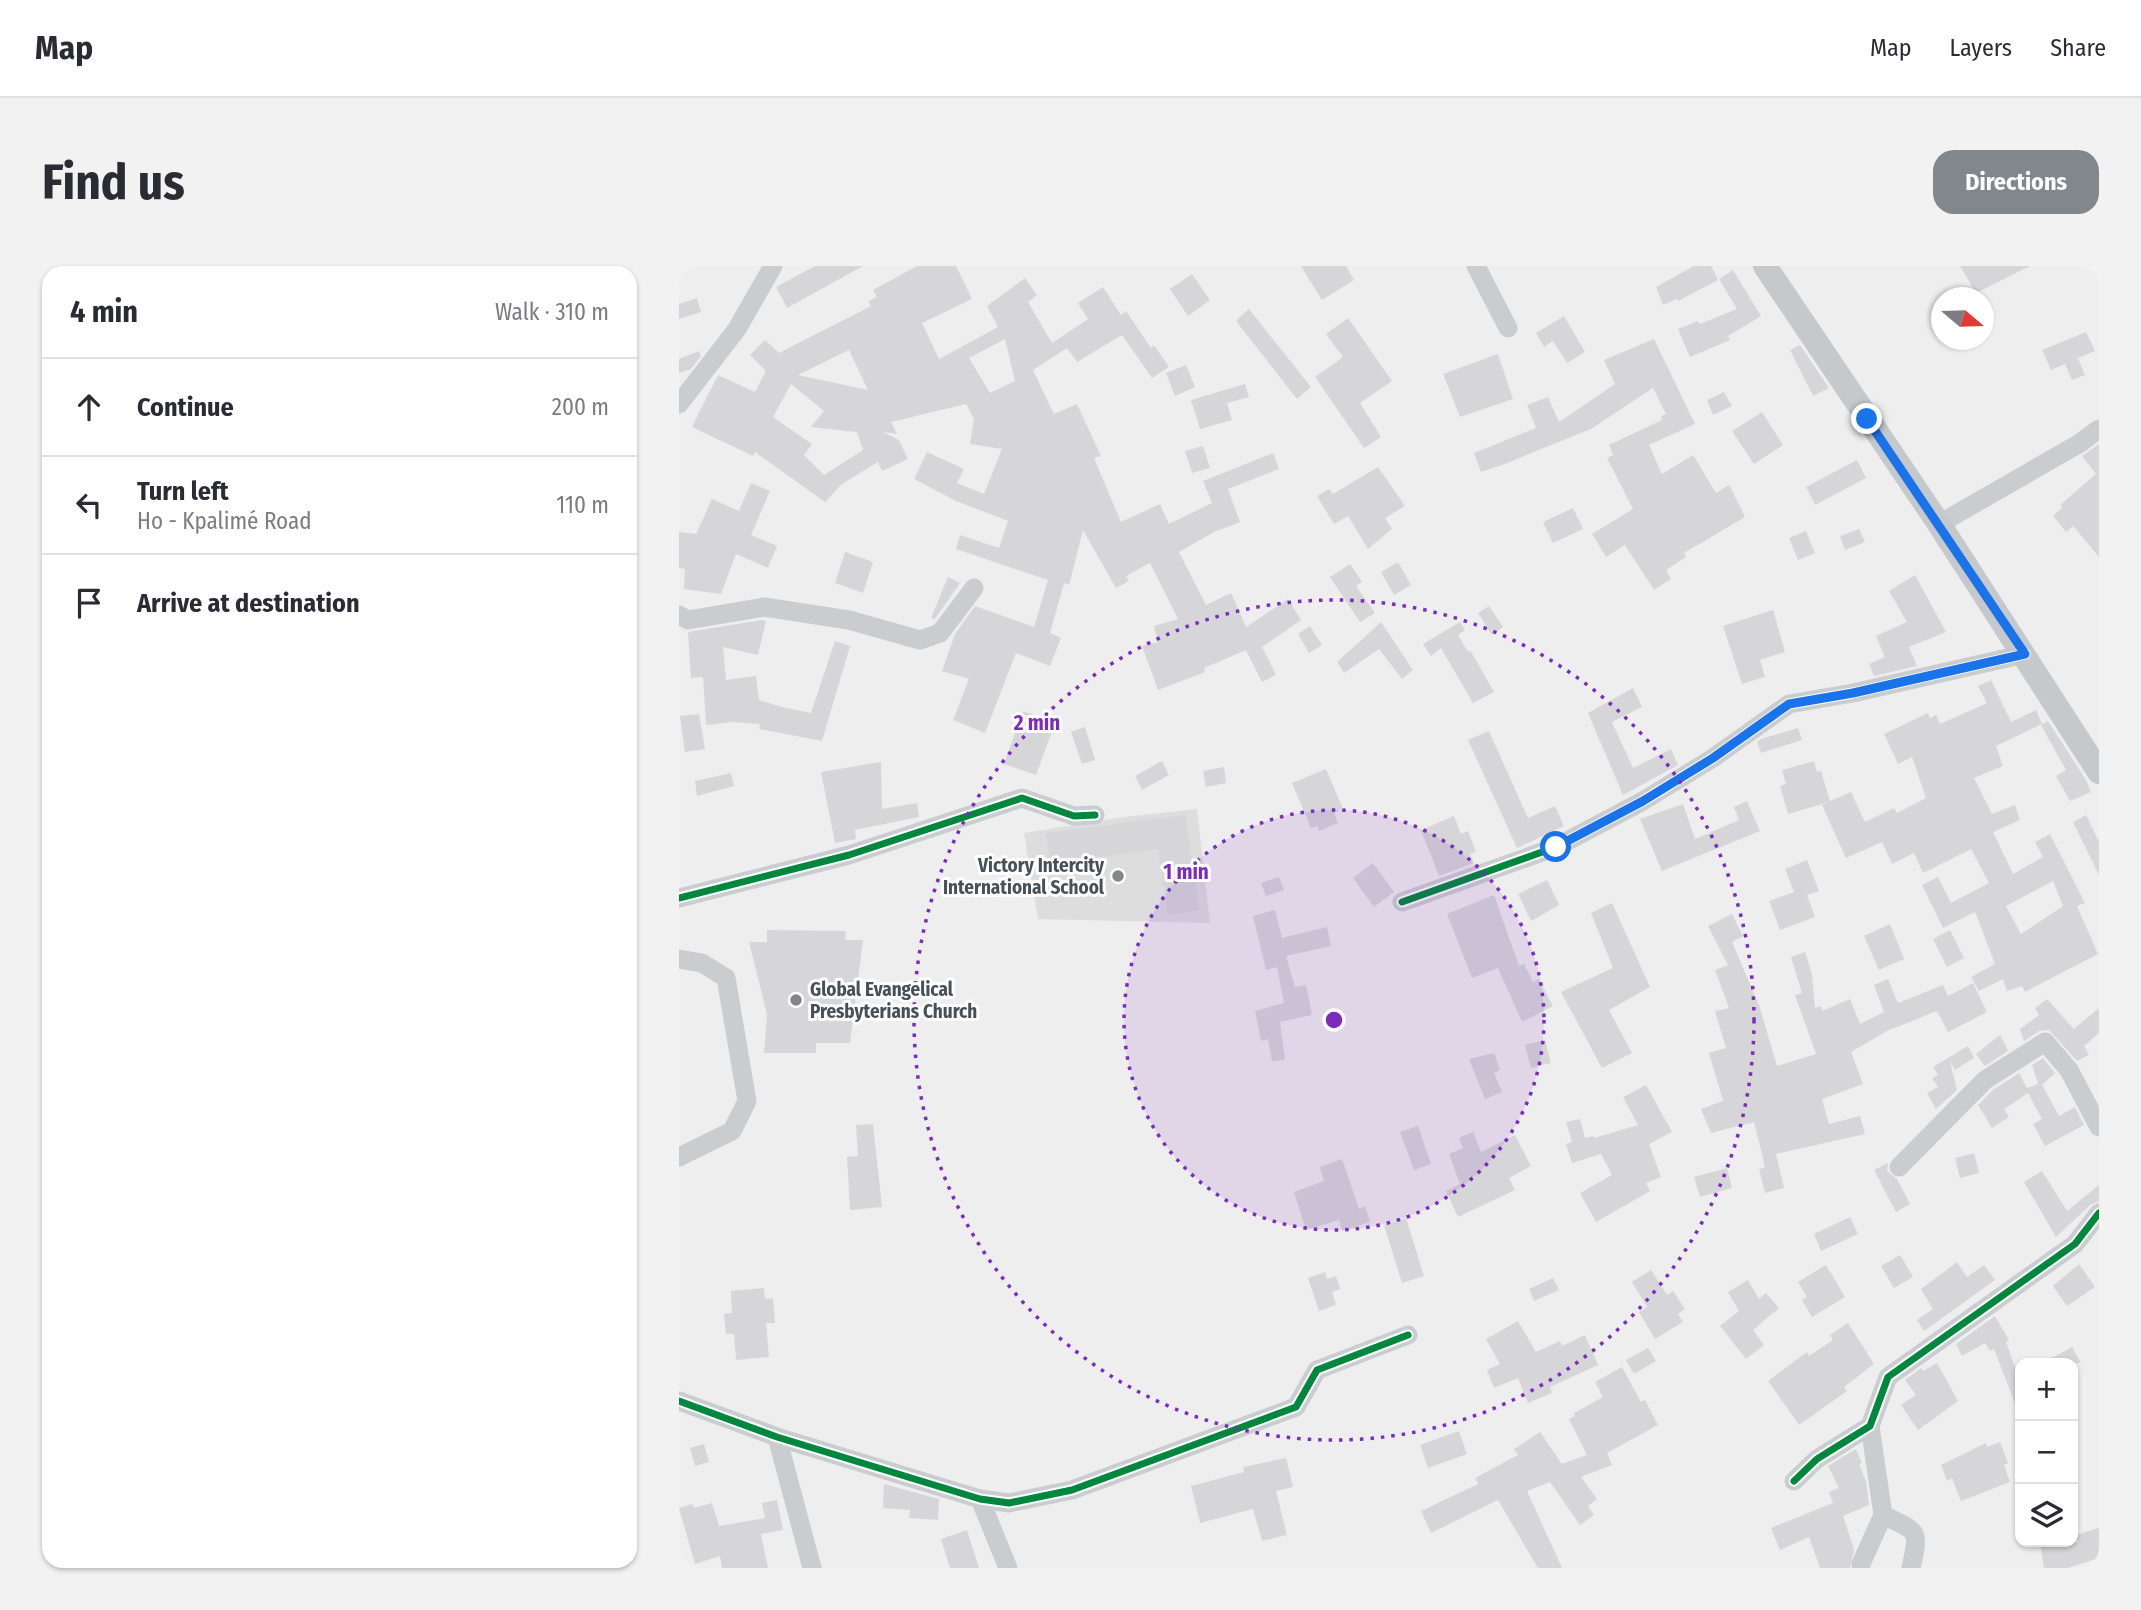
<!DOCTYPE html>
<html lang="en">
<head>
<meta charset="utf-8">
<style>
  body { margin:0; font-family:"Fira Sans Condensed",sans-serif; background:#f2f2f3; color:#2b2b33 }
  .controls { position:absolute; right:21px; bottom:21px; display:grid; overflow:hidden; border-radius:14px; box-shadow:0 2px 5px #0004 }
  .controls button { width:63px; height:63px; display:grid; place-items:center; padding:0; border:0; border-bottom:2px solid #e1e1e2; background:#fff; color:#2b2b33; font:35px sans-serif }
  .compass { position:absolute; left:1252px; top:21px; width:63px; height:63px; border-radius:50%; background:#fff; box-shadow:0 2px 5px #0004; rotate:109deg }
  .stop { position:absolute; width:21px; height:21px; margin:-16px; border:5px solid #1a73e8; border-radius:50%; background:#fff }
  .stop.end { background:#1a73e8; border-color:#fff; box-shadow:0 2px 7px #0008 }
  .list { margin:0; padding:0; list-style:none }
  h2 { display:flex; justify-content:space-between; align-items:center; height:91px; margin:0; padding:0 28px; font-size:30px }
  h2 small { font-size:23px; font-weight:400; color:#7c7c81 }
  .list li { display:grid; grid-template-columns:46px 1fr auto; gap:21px; align-items:center; box-sizing:border-box; height:98px; padding:0 28px; border-top:2px solid #e1e1e2 }
  .list b { display:block; font-size:26px; white-space:nowrap }
  .list p { margin:0; font-size:23px; white-space:nowrap; color:#7c7c81 }
  .list em { font-size:23px; font-style:normal; color:#7c7c81 }
  .icon { flex:none; width:38px; height:38px; fill:none; stroke:currentColor; stroke-width:2; stroke-linecap:round; stroke-linejoin:round }
  .map { position:relative; flex:none; width:1420px; height:1302px; overflow:hidden; border-radius:21px }
  header { display:flex; align-items:center; gap:42px; box-sizing:border-box; height:98px; padding:0 35px; background:#fff; border-bottom:2px solid #e1e1e2 }
  header strong { font-size:33px }
  nav { display:flex; gap:38px; margin-inline-start:auto; font-size:24px }
  .intro { display:flex; align-items:center; justify-content:space-between; box-sizing:border-box; height:168px; padding:0 42px }
  h1 { margin:0; font-size:49px }
  .button { padding:18px 32px; border-radius:21px; background:#82878d; color:#fff; font-size:24px; font-weight:700 }
  main { display:flex; gap:42px; padding:0 42px }
  aside { flex:1; background:#fff; border-radius:21px; box-shadow:0 2px 5px #0004 }
  .map>svg:first-child { display:block }
  .education { fill:#ddddde }
  .building { fill:#d6d6d9; fill-rule:evenodd }
  .lines { fill:none; stroke-linecap:round; stroke-linejoin:round }
  .minor { stroke:#cacdcf; stroke-width:19 }
  .major { stroke:#c6c9cc; stroke-width:24 }
  .cycleway-casing { stroke:#fff; stroke-width:11 }
  .cycleway { stroke:#00873e; stroke-width:7 }
  .route { stroke:#1a73e8; stroke-width:9 }
  .ring { fill:none; stroke:#7b2cbf; stroke-width:3.5; stroke-dasharray:3.5 7 }
  .poi-dot { fill:#82878d; stroke:#fff; stroke-width:2.5 }
  .labels { text-anchor:middle; dominant-baseline:central; stroke-width:6; stroke-linejoin:round; paint-order:stroke }
  .poi-label { font-size:19px; font-weight:bold; fill:#475059; stroke:#fff; text-anchor:end }
  .centre { fill:#7b2cbf; stroke:#fff; stroke-width:3.5 }
  .ring-label { font-size:21px; text-anchor:middle; font-weight:bold; fill:#7b2cbf; stroke:#fff; stroke-width:6; stroke-linejoin:round; paint-order:stroke }
</style>
</head>
<body>
<header>
<strong>Map</strong>
<nav><a>Map</a><a>Layers</a><a>Share</a></nav>
</header>
<div class="intro"><h1>Find us</h1><a class="button">Directions</a></div>
<main>
<aside>
<h2>4 min<small>Walk · 310 m</small></h2>
<ul class="list">
<li><svg class="icon" aria-label="ahead" viewBox="0 0 24 24"><path d="M12 20V5M6 11l6-6 6 6"/></svg><div><b>Continue</b></div><em>200 m</em></li>
<li><svg class="icon" aria-label="left" viewBox="0 0 24 24"><path d="M17 20v-9H6M10 6l-5 5 5 5"/></svg><div><b>Turn left</b><p>Ho - Kpalimé Road</p></div><em>110 m</em></li>
<li><svg class="icon" aria-label="arrive" viewBox="0 0 24 24"><path d="M6 21V4h12l-3 4 3 4H6"/></svg><div><b>Arrive at destination</b></div></li>
</ul>
</aside>
<div class="map">
<svg width="1420" height="1302" viewBox="0 0 1420 1302">
  <rect width="100%" height="100%" fill="#efeeee"/>
  <polygon class="education" points="518,543 531,657 359,653 345,567 445,551"/>
  <g class="building">
    <polygon points="136,0 184,0 108,42 97,21"/>
    <path d="M 238,0 L 277,0 L 293,33 L 243,57 L 260,93 L 319,61 L 308,40 L 346,12 L 358,29 L 349,36 L 373,77 L 409,53 L 399,37 L 424,21 L 442,49 L 447,45 L 472,82 L 475,79 L 490,101 L 473,112 L 443,69 L 398,96 L 388,82 L 354,104 L 375,148 L 398,138 L 422,190 L 415,192 L 442,256 L 481,238 L 490,258 L 533,237 L 524,215 L 594,187 L 600,203 L 549,223 L 561,256 L 535,266 L 500,286 L 527,339 L 552,327 L 567,361 L 609,333 L 622,354 L 583,381 L 597,409 L 583,416 L 567,384 L 525,402 L 526,406 L 479,424 L 463,380 L 479,376 L 475,360 L 499,353 L 471,297 L 447,310 L 450,315 L 437,322 L 404,264 L 390,319 L 385,317 L 371,367 L 382,372 L 371,400 L 337,387 L 306,467 L 274,454 L 290,413 L 263,405 L 276,368 L 296,340 L 355,361 L 369,314 L 277,283 L 281,269 L 320,282 L 329,255 L 277,235 L 235,213 L 248,186 L 285,203 L 278,217 L 305,228 L 323,183 L 291,178 L 295,153 L 287,138 L 212,156 L 218,168 L 204,166 L 220,174 L 229,193 L 203,205 L 199,196 L 163,218 L 146,236 L 76,186 L 74,190 L 13,161 L 39,109 L 76,126 L 87,105 L 71,89 L 86,74 L 100,87 L 192,40 L 189,35 L 198,31 L 194,24 ZM 326,73 L 336,115 L 311,127 L 290,92 ZM 170,84 L 189,124 L 119,109 ZM 112,118 L 145,145 L 132,161 L 178,166 L 184,184 L 145,209 L 125,189 L 133,178 L 94,151 Z"/>
    <polygon points="622,0 667,0 675,14 643,34"/>
    <polygon points="1015,0 1032,0 1039,14 999,35 998,33 984,39 977,21"/>
    <polygon points="1281,0 1351,0 1297,27"/>
    <polygon points="1054,4 1082,50 1049,70 1051,74 1011,91 999,63 1019,55 1021,58 1058,43 1040,13"/>
    <polygon points="513,8 531,34 509,50 491,23"/>
    <polygon points="18,32 22,46 0,53 0,38"/>
    <polygon points="570,43 632,121 618,133 557,55"/>
    <polygon points="885,50 906,86 888,97 874,75 865,81 857,67"/>
    <polygon points="669,52 713,115 681,137 702,171 685,182 636,111 664,91 647,68"/>
    <polygon points="1407,66 1416,85 1399,92 1406,109 1393,114 1386,98 1372,104 1363,84"/>
    <polygon points="975,73 1016,158 970,179 983,208 1014,189 1037,227 1050,219 1066,251 1005,287 1007,291 987,304 992,313 975,324 946,279 927,291 913,268 954,243 928,192 934,189 930,179 983,154 982,150 987,148 974,122 912,163 823,199 802,206 795,187 857,162 848,139 869,131 880,156 936,118 925,94"/>
    <polygon points="1121,79 1150,122 1134,130 1111,84"/>
    <polygon points="20,85 22,90 12,103 0,107 0,93"/>
    <polygon points="819,88 834,133 781,151 764,108"/>
    <polygon points="507,99 516,121 496,130 487,107"/>
    <polygon points="566,118 570,131 548,137 553,154 521,163 512,134"/>
    <polygon points="1045,126 1053,140 1034,149 1028,134"/>
    <polygon points="1083,146 1104,179 1075,198 1053,165"/>
    <polygon points="1420,178 1420,291 1394,260 1387,266 1374,250 1383,242 1381,239 1417,208 1403,190"/>
    <polygon points="524,180 531,202 513,207 506,185"/>
    <polygon points="1178,194 1187,212 1136,239 1127,221"/>
    <polygon points="699,201 726,240 706,252 713,263 689,283 669,250 655,258 638,230 650,223 654,228"/>
    <polygon points="72,217 91,225 72,269 98,280 89,302 57,288 42,328 5,323 6,303 0,302 0,266 17,268 33,233 60,245"/>
    <polygon points="894,242 904,263 874,277 864,256"/>
    <polygon points="1180,263 1186,276 1166,284 1161,270"/>
    <polygon points="1127,265 1136,287 1119,294 1110,272"/>
    <polygon points="166,286 194,296 184,327 156,317"/>
    <polygon points="719,296 732,319 715,329 702,306"/>
    <polygon points="671,298 683,316 677,320 696,347 681,356 651,311"/>
    <polygon points="1236,309 1267,366 1230,381 1238,400 1195,410 1190,398 1206,391 1197,370 1228,356 1210,325"/>
    <polygon points="269,311 281,317 256,353 252,352"/>
    <polygon points="810,340 824,361 813,369 799,347"/>
    <polygon points="1094,344 1106,386 1081,394 1086,411 1063,418 1044,360"/>
    <polygon points="83,354 87,355 79,389 44,381 47,414 77,410 80,434 103,441 132,447 156,375 171,380 143,475 80,463 81,458 54,456 27,459 24,411 12,412 9,366"/>
    <polygon points="702,356 734,404 723,413 700,383 665,407 658,396"/>
    <polygon points="781,356 786,364 779,369 789,386 791,384 815,426 794,437 762,382 752,390 744,378"/>
    <polygon points="631,360 643,379 630,387 619,368"/>
    <path d="M 1312,414 L 1332,456 L 1357,444 L 1363,458 L 1317,480 L 1324,500 L 1295,512 L 1313,548 L 1336,539 L 1341,554 L 1314,566 L 1334,608 L 1364,591 L 1356,576 L 1371,568 L 1406,637 L 1398,640 L 1419,688 L 1346,726 L 1343,720 L 1328,725 L 1324,713 L 1300,725 L 1292,711 L 1316,698 L 1296,646 L 1264,662 L 1243,619 L 1259,611 L 1272,637 L 1310,617 L 1292,583 L 1244,607 L 1235,587 L 1213,598 L 1203,576 L 1167,592 L 1143,539 L 1150,536 L 1109,548 L 1101,520 L 1107,518 L 1103,504 L 1135,495 L 1138,506 L 1142,505 L 1151,535 L 1172,526 L 1186,556 L 1215,542 L 1218,547 L 1247,532 L 1233,491 L 1219,498 L 1205,468 L 1249,447 L 1251,452 L 1257,449 L 1261,458 L 1308,437 L 1299,420 ZM 1374,615 L 1384,640 L 1342,668 L 1327,640 Z"/>
    <polygon points="954,422 963,441 933,456 954,502 992,483 999,499 944,529 909,447"/>
    <polygon points="344,445 376,457 357,509 325,498"/>
    <polygon points="20,448 26,483 6,486 1,450"/>
    <polygon points="1369,455 1407,514 1412,526 1391,535 1377,510 1387,504 1362,459"/>
    <polygon points="406,461 416,494 403,498 392,466"/>
    <polygon points="1119,462 1123,474 1082,487 1078,476 1082,473"/>
    <polygon points="810,465 849,552 876,540 885,560 838,582 789,474"/>
    <polygon points="483,495 490,509 463,524 456,510"/>
    <polygon points="202,496 203,543 238,537 240,551 176,564 177,573 156,577 142,506"/>
    <polygon points="545,501 547,517 527,521 524,505"/>
    <polygon points="647,503 664,543 655,547 659,557 640,565 638,560 632,562 613,517"/>
    <polygon points="52,507 55,520 18,530 16,515"/>
    <polygon points="1068,535 1081,565 983,605 961,553 1004,538 1016,573 1060,554 1055,541"/>
    <polygon points="506,549 520,644 489,649 479,583 371,598 367,567"/>
    <polygon points="1407,549 1420,576 1420,609 1394,556"/>
    <polygon points="775,550 782,568 789,565 797,586 791,588 795,597 760,610 742,564"/>
    <polygon points="1128,594 1140,625 1128,629 1136,651 1101,664 1090,635 1115,626 1106,603"/>
    <polygon points="694,597 715,626 695,641 674,612"/>
    <polygon points="600,611 605,624 587,630 582,617"/>
    <polygon points="868,614 880,639 852,655 839,628"/>
    <polygon points="815,629 840,700 845,698 854,716 860,713 874,740 843,756 819,702 793,712 768,648"/>
    <polygon points="933,637 971,721 930,744 953,787 923,802 882,726 934,702 912,647"/>
    <polygon points="596,644 603,672 648,661 652,680 607,690 616,721 627,719 633,749 601,756 606,794 593,795 589,773 582,775 576,745 605,737 598,701 587,704 574,650"/>
    <polygon points="1053,648 1064,670 1053,676 1080,739 1098,800 1137,788 1116,729 1123,727 1112,691 1126,686 1133,708 1136,742 1142,740 1143,745 1171,733 1181,758 1205,746 1195,719 1209,713 1219,737 1264,719 1269,730 1294,717 1308,746 1269,766 1258,745 1208,765 1172,786 1184,818 1143,833 1150,858 1181,850 1186,868 1097,888 1105,922 1086,927 1080,903 1086,901 1075,856 1032,867 1022,843 1044,835 1030,787 1047,782 1036,745 1050,742 1036,704 1049,699 1029,660"/>
    <polygon points="1211,658 1225,693 1200,704 1185,670"/>
    <polygon points="88,664 167,665 166,674 184,674 171,777 137,777 137,787 85,787 88,749 70,676 88,676"/>
    <polygon points="1271,664 1285,692 1268,701 1254,673"/>
    <polygon points="1368,733 1395,763 1420,742 1420,767 1405,780 1410,789 1398,795 1370,764 1360,765 1345,775 1341,763 1360,749 1356,742"/>
    <polygon points="1321,769 1329,785 1306,800 1297,788"/>
    <polygon points="866,774 872,797 852,802 846,779"/>
    <polygon points="1289,780 1295,792 1276,804 1271,795 1278,824 1257,843 1248,827 1259,821 1253,812 1259,809 1254,801"/>
    <polygon points="815,787 821,804 815,807 823,826 806,833 790,793"/>
    <polygon points="1364,792 1376,807 1363,819 1380,850 1396,841 1405,859 1366,880 1354,858 1363,853 1349,827 1325,843 1330,851 1313,862 1299,839 1314,824 1340,807 1348,822 1359,818 1353,799"/>
    <polygon points="967,819 993,866 970,878 982,911 967,917 971,925 917,956 901,927 933,909 922,888 893,897 887,878 893,876 887,856 901,853 906,872 914,870 915,872 959,859 944,831"/>
    <polygon points="194,858 203,941 171,944 168,891 179,890 177,859"/>
    <polygon points="739,860 752,898 735,904 721,866"/>
    <polygon points="794,866 802,886 836,869 852,900 830,912 836,924 779,951 767,925 781,918 770,888 784,882 780,872"/>
    <polygon points="1295,887 1300,907 1281,912 1276,892"/>
    <polygon points="663,893 680,943 686,940 691,956 663,965 660,954 627,964 615,926 645,915 641,901"/>
    <polygon points="1209,897 1208,905 1218,913 1231,938 1217,946 1195,904"/>
    <polygon points="1048,902 1053,922 1021,931 1015,911"/>
    <polygon points="1363,905 1388,945 1420,919 1420,935 1411,939 1377,971 1345,916"/>
    <polygon points="1171,951 1179,968 1142,985 1135,968"/>
    <polygon points="727,952 745,1010 723,1017 705,959"/>
    <polygon points="1221,989 1234,1011 1215,1022 1202,1000"/>
    <polygon points="1278,996 1288,1011 1305,999 1316,1014 1245,1065 1238,1054 1254,1043 1242,1023"/>
    <polygon points="1400,998 1416,1021 1388,1040 1374,1020"/>
    <polygon points="1147,999 1166,1031 1133,1051 1123,1034 1128,1031 1119,1016"/>
    <polygon points="972,1004 988,1029 994,1025 1006,1043 999,1048 1004,1056 976,1073 960,1046 968,1041 953,1016"/>
    <polygon points="646,1006 648,1013 657,1010 661,1023 653,1026 657,1039 640,1045 629,1012"/>
    <polygon points="874,1012 880,1024 855,1035 850,1023"/>
    <polygon points="1069,1014 1080,1033 1087,1027 1100,1042 1074,1064 1085,1079 1067,1093 1041,1060 1060,1045 1049,1026"/>
    <polygon points="85,1022 86,1033 94,1032 96,1057 87,1057 90,1091 57,1094 55,1068 47,1068 45,1048 53,1047 52,1025"/>
    <polygon points="1316,1050 1330,1074 1327,1076 1341,1115 1341,1150 1315,1083 1311,1085 1306,1077 1283,1090 1277,1078"/>
    <polygon points="839,1055 857,1086 881,1075 883,1080 906,1069 919,1099 871,1121 873,1127 849,1137 839,1112 815,1122 808,1104 821,1098 807,1073"/>
    <polygon points="1169,1057 1195,1098 1165,1121 1168,1125 1120,1159 1089,1115 1128,1086 1130,1090 1154,1074 1151,1069"/>
    <polygon points="1393,1081 1402,1097 1364,1097"/>
    <polygon points="969,1082 977,1095 955,1108 947,1094"/>
    <polygon points="1258,1097 1279,1135 1239,1164 1222,1139 1237,1129 1226,1114 1242,1102 1244,1105"/>
    <polygon points="943,1101 962,1136 966,1134 979,1159 928,1187 933,1199 902,1211 918,1233 909,1240 915,1249 901,1259 871,1216 848,1225 883,1302 859,1302 819,1234 752,1267 742,1245 799,1218 796,1212 839,1189 835,1183 861,1166 883,1198 908,1189 890,1153 896,1150 895,1147 924,1131 916,1116"/>
    <polygon points="780,1165 788,1188 749,1202 741,1179"/>
    <polygon points="1321,1176 1329,1197 1325,1199 1331,1216 1282,1235 1273,1212 1268,1215 1262,1199 1307,1177 1308,1181"/>
    <polygon points="25,1178 30,1196 16,1200 11,1182"/>
    <polygon points="1177,1183 1183,1197 1180,1198 1187,1215 1190,1239 1164,1250 1175,1283 1171,1302 1141,1302 1130,1271 1101,1284 1092,1262 1154,1237 1150,1226 1160,1222 1149,1200"/>
    <polygon points="607,1192 614,1221 597,1225 608,1269 583,1275 574,1243 521,1257 512,1220 565,1206 564,1201"/>
    <polygon points="205,1218 260,1233 259,1254 230,1252 231,1244 204,1242"/>
    <polygon points="98,1234 104,1264 82,1268 89,1302 43,1302 41,1290 16,1298 0,1242 13,1238 15,1242 33,1237 40,1260 86,1252 83,1237"/>
    <polygon points="1420,1262 1420,1292 1389,1302 1365,1302 1361,1277 1399,1276 1397,1269"/>
    <polygon points="288,1264 300,1302 271,1302 262,1273"/>
  </g>
  <g class="lines">
    <g class="minor">
      <polyline points="797,0 829,62"/>
      <polyline points="0,138 58,63 94,0"/>
      <polyline points="1260,258 1401,177 1420,163"/>
      <polyline points="0,349 9,354 85,341 170,354 241,374 261,367 295,322"/>
      <polyline points="0,632 170,589 343,532 395,550 416,549"/>
      <polyline points="723,636 877,581 964,535 1034,492 1110,438 1174,427 1346,388"/>
      <polyline points="0,693 23,697 47,712 68,835 53,865 0,891"/>
      <polyline points="1220,901 1306,814 1366,776 1390,804 1420,861"/>
      <polyline points="0,1135 98,1171 301,1233 330,1237 393,1224 617,1141 638,1104 729,1069"/>
      <polyline points="98,1171 133,1302"/>
      <polyline points="1115,1215 1138,1193 1191,1160 1209,1111 1396,978 1420,947"/>
      <polyline points="301,1233 329,1302"/>
      <path d="M 1204,1249 C 1239,1266 1241,1262 1232,1302"/>
      <polyline points="1182,1298 1204,1249 1191,1160"/>
    </g>
    <polyline class="major" points="1086,0 1260,258 1420,506"/>
    <g class="cycleway-casing">
      <g id="cycleway">
        <polyline points="0,632 170,589 343,532 395,550 416,549"/>
        <polyline points="723,636 877,581 964,535 1034,492 1110,438 1174,427 1346,388"/>
        <polyline points="0,1135 98,1171 301,1233 330,1237 393,1224 617,1141 638,1104 729,1069"/>
        <polyline points="1115,1215 1138,1193 1191,1160 1209,1111 1396,978 1420,947"/>
      </g>
    </g>
    <use href="#cycleway" class="cycleway"/>
  </g>
  <g class="lines">
    <polyline class="route" points="877,581 964,535 1034,492 1110,438 1174,427 1346,388 1188,153"/>
  </g>
  <circle cx="655" cy="754" r="210" fill="#7b2cbf" fill-opacity=".12"/>
  <g class="ring">
    <circle cx="655" cy="754" r="210"/>
    <circle cx="655" cy="754" r="420"/>
  </g>
  <g class="poi-dot">
    <circle cx="439" cy="610" r="7"/>
    <circle cx="117" cy="734" r="7"/>
  </g>
  <g class="labels">
    <g class="poi-label">
      <text x="425" y="599">Victory Intercity<tspan x="425" dy="22">International School</tspan></text>
      <text x="131" y="723" text-anchor="start">Global Evangelical<tspan x="131" dy="22">Presbyterians Church</tspan></text>
    </g>
  </g>
  <circle cx="655" cy="754" r="10" class="centre"/>
  <g class="ring-label">
    <text x="358" y="464">2 min</text>
    <text x="507" y="613">1 min</text>
  </g>
</svg>
<div class="controls">
<button>+</button>
<button>−</button>
<button><svg class="icon" aria-label="layers" viewBox="0 0 24 24"><path d="M12 4l9 5-9 5-9-5zM3 14l9 5 9-5"/></svg></button>
</div>
<svg class="compass" viewBox="-18 -18 36 36"><path d="M0-13l5 13h-10z" fill="#e53935"/><path d="M0 13l5-13h-10z" fill="#7c7c81"/></svg>
<div class="stop" style="left:877px;top:581px"></div>
<div class="stop end" style="left:1188px;top:153px"></div>
</div>
</main>
</body>
</html>
